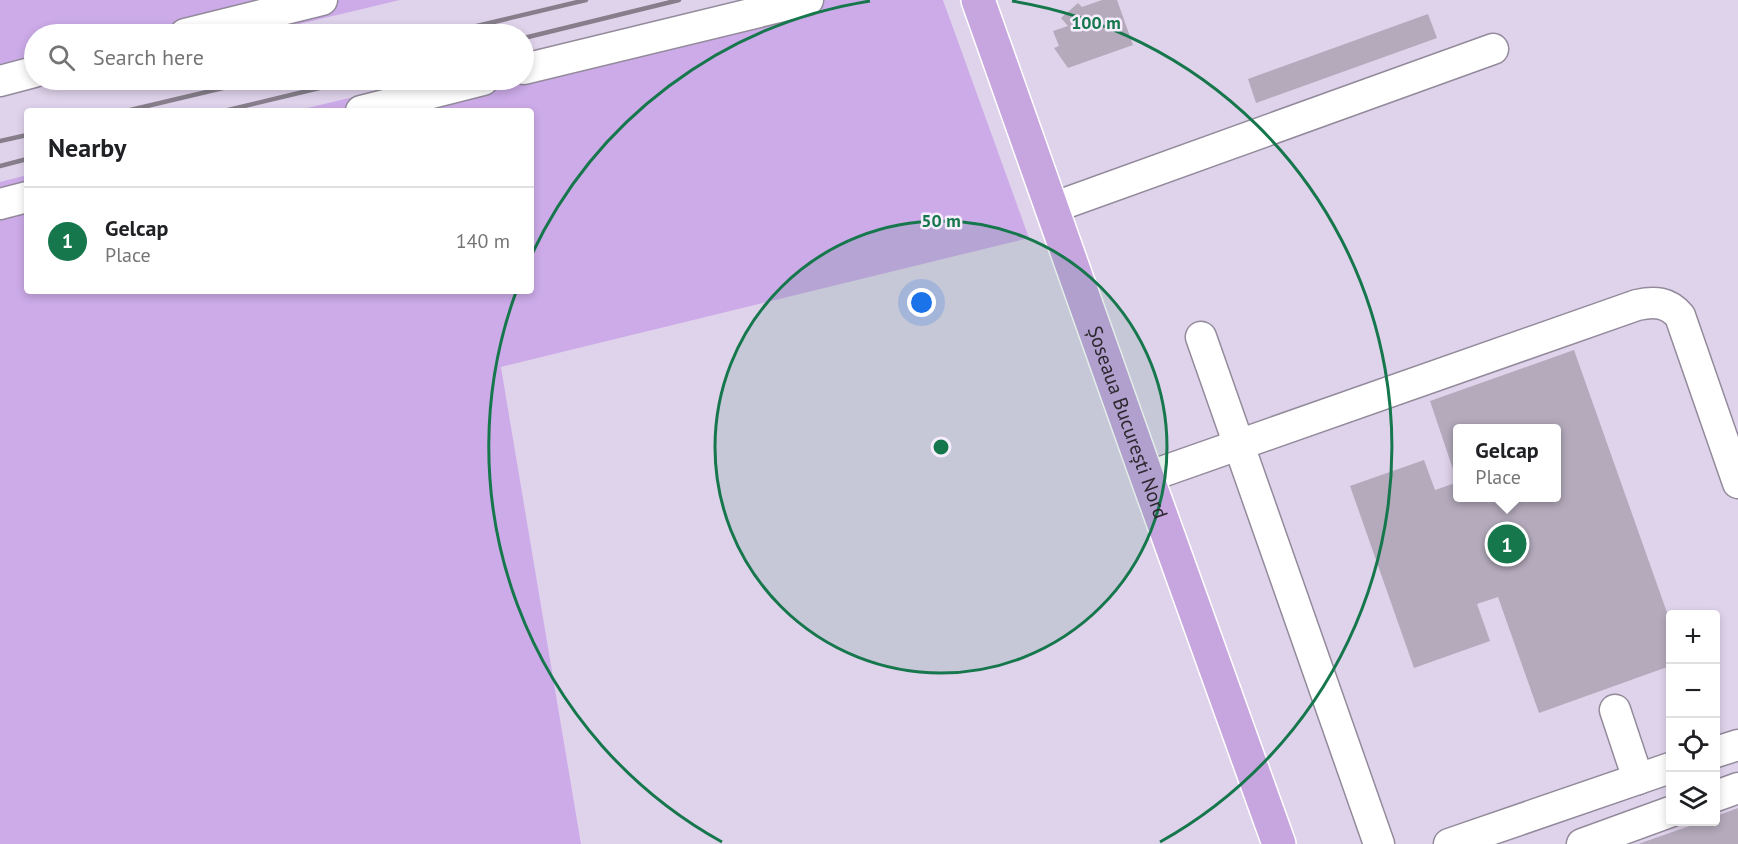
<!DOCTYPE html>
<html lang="en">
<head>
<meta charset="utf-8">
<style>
  body { margin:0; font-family:"PT Sans",sans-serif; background:#f2f2f2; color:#202124 }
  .controls { position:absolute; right:18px; bottom:18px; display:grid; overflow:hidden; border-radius:6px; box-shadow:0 3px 9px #0003 }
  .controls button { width:54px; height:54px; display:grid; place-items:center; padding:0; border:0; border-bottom:2px solid #e0e0e0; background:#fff; color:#202124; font:30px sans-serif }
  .you { position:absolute; left:922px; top:303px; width:21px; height:21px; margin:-15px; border:4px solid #fff; border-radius:50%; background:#1a73e8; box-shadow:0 0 0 9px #1a73e833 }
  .badge { display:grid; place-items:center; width:39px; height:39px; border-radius:50%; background:#16774d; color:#fff; font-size:20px; font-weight:700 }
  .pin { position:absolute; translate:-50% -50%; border:3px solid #fff; box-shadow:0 2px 6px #0006 }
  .popup { position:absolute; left:1453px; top:424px; width:108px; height:78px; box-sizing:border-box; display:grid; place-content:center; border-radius:6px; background:#fff; filter:drop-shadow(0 2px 4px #0005); font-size:20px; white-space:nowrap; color:#757577 }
  .popup b { font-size:22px; color:#202124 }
  .popup::after { content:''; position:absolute; left:50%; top:100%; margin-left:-12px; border:12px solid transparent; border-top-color:#fff }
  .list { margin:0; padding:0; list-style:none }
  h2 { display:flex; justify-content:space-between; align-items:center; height:78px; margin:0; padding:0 24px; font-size:26px }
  h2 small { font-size:20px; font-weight:400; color:#757577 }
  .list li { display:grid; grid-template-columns:39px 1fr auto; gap:18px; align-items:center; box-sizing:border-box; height:108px; padding:0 24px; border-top:2px solid #e0e0e0 }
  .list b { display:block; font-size:22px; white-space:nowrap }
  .list p { margin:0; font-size:20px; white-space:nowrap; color:#757577 }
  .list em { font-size:20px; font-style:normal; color:#757577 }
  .icon { flex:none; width:33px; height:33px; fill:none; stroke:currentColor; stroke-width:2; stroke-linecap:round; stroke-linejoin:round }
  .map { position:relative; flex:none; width:1738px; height:844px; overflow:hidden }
  .search { position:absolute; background:#fff; box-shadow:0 3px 9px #0003; left:24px; top:24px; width:510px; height:66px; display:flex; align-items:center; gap:15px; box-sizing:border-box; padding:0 21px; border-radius:33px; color:#757577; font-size:22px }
  .panel { position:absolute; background:#fff; box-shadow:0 3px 9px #0003; left:24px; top:108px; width:510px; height:186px; border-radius:6px }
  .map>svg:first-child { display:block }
  .built { fill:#dfd3eb; fill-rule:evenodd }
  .green { fill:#ccabe8 }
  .building { fill:#b4aabc }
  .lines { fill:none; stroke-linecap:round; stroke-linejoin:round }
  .minor-casing { stroke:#938a9b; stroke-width:33 }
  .major-casing { stroke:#fff; stroke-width:36 }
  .minor { stroke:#fff; stroke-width:30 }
  .major { stroke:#c7a6e0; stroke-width:33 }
  .rail { stroke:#867f8b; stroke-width:4.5 }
  .ring { fill:none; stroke:#16774d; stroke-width:3 }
  .labels { text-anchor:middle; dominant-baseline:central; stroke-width:5; stroke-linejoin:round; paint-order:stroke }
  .street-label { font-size:20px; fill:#2c282f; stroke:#f6eefd }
  .centre { fill:#16774d; stroke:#f6eefd; stroke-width:3 }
  .ring-label { font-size:18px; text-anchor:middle; font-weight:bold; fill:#16774d; stroke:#f6eefd; stroke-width:5; stroke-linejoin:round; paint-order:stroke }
</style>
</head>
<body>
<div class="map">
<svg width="1738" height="844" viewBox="0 0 1738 844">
  <rect width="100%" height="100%" fill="#eae0f2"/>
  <g class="built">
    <polygon points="400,0 754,0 524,56 524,34 258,34"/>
    <path d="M 943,0 L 1738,0 L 1738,844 L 581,844 L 501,367 L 1028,238 ZM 1458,428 L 1556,428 L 1556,498 L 1458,498 ZM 1670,614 L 1716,614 L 1716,822 L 1670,822 Z"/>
    <polygon points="72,80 424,80 294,111 27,111 27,175 0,182 0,97"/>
  </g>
  <g class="green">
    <polygon points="0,0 400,0 258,34 34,34 34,80 72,80 0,97"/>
    <polygon points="754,0 943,0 1029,238 501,367 581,844 0,844 0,182 27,175 27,291 531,291 531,111 294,111 425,80 524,80"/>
  </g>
  <g class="building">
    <polygon points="1102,0 1117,0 1133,45 1068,68 1054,48 1059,46 1053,31 1068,26 1061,18 1078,3 1082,7"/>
    <polygon points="1428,14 1437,38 1256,103 1248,79"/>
    <polygon points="1574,350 1670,621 1670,666 1539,713 1498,597 1477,604 1490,641 1414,668 1350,486 1424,460 1435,490 1458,482 1458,498 1556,498 1556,428 1458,428 1457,481 1430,401"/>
    <polygon points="1738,808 1738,844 1638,844 1701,822 1716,822 1716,816"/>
  </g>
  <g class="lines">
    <g class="minor-casing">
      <g id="minor">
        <polyline points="185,34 322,0"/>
        <polyline points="524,69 808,0"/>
        <polyline points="0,81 34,72"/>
        <polyline points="361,111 483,80"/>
        <polyline points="0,204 27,197"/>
        <polyline points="1052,208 1493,49"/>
        <polyline points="1201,337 1379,844"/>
        <path d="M 1147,477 L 1637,305 C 1655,301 1668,302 1680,316 L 1738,483"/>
        <polyline points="1615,710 1638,779"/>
        <polyline points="1716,752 1738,745"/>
        <polyline points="1716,796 1738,788"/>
        <polyline points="1449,844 1670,768"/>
        <polyline points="1582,844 1670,812"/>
      </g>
    </g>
    <g class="major-casing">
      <g id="major">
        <path id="s1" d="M 978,0 L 1147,477 L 1279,844"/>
      </g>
    </g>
    <use href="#minor" class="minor"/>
    <use href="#major" class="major"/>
    <g class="rail">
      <polyline points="443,34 586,0"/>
      <polyline points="524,38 679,0"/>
      <polyline points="126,111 257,80"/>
      <polyline points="224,111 353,80"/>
      <polyline points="0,141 27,135"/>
      <polyline points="0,166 27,159"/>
    </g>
  </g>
  <circle cx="941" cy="447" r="226" fill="#16774d" fill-opacity=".12"/>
  <g class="ring">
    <circle cx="941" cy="447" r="226"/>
    <path d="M722 842A452 452 0 0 1 516 292M531 256A452 452 0 0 1 870 1M1012 1A452 452 0 0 1 1160 842"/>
  </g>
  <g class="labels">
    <g class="street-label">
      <text stroke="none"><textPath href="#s1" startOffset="448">Șoseaua București Nord</textPath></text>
    </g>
  </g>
  <circle cx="941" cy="447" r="9" class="centre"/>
  <g class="ring-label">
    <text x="1096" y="29">100 m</text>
    <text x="941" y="227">50 m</text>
  </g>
</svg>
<div class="controls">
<button>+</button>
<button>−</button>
<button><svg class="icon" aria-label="locate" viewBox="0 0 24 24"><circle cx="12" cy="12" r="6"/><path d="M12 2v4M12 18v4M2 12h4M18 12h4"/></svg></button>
<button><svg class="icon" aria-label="layers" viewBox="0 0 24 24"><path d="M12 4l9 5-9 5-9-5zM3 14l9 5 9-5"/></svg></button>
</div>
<div class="you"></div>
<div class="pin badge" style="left:1507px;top:544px">1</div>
<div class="popup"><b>Gelcap</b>Place</div>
<div class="search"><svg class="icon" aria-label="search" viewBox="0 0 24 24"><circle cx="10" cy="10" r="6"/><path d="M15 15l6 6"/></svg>Search here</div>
<section class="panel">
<h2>Nearby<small></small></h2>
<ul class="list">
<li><span class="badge">1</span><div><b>Gelcap</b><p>Place</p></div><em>140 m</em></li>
</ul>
</section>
</div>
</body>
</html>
